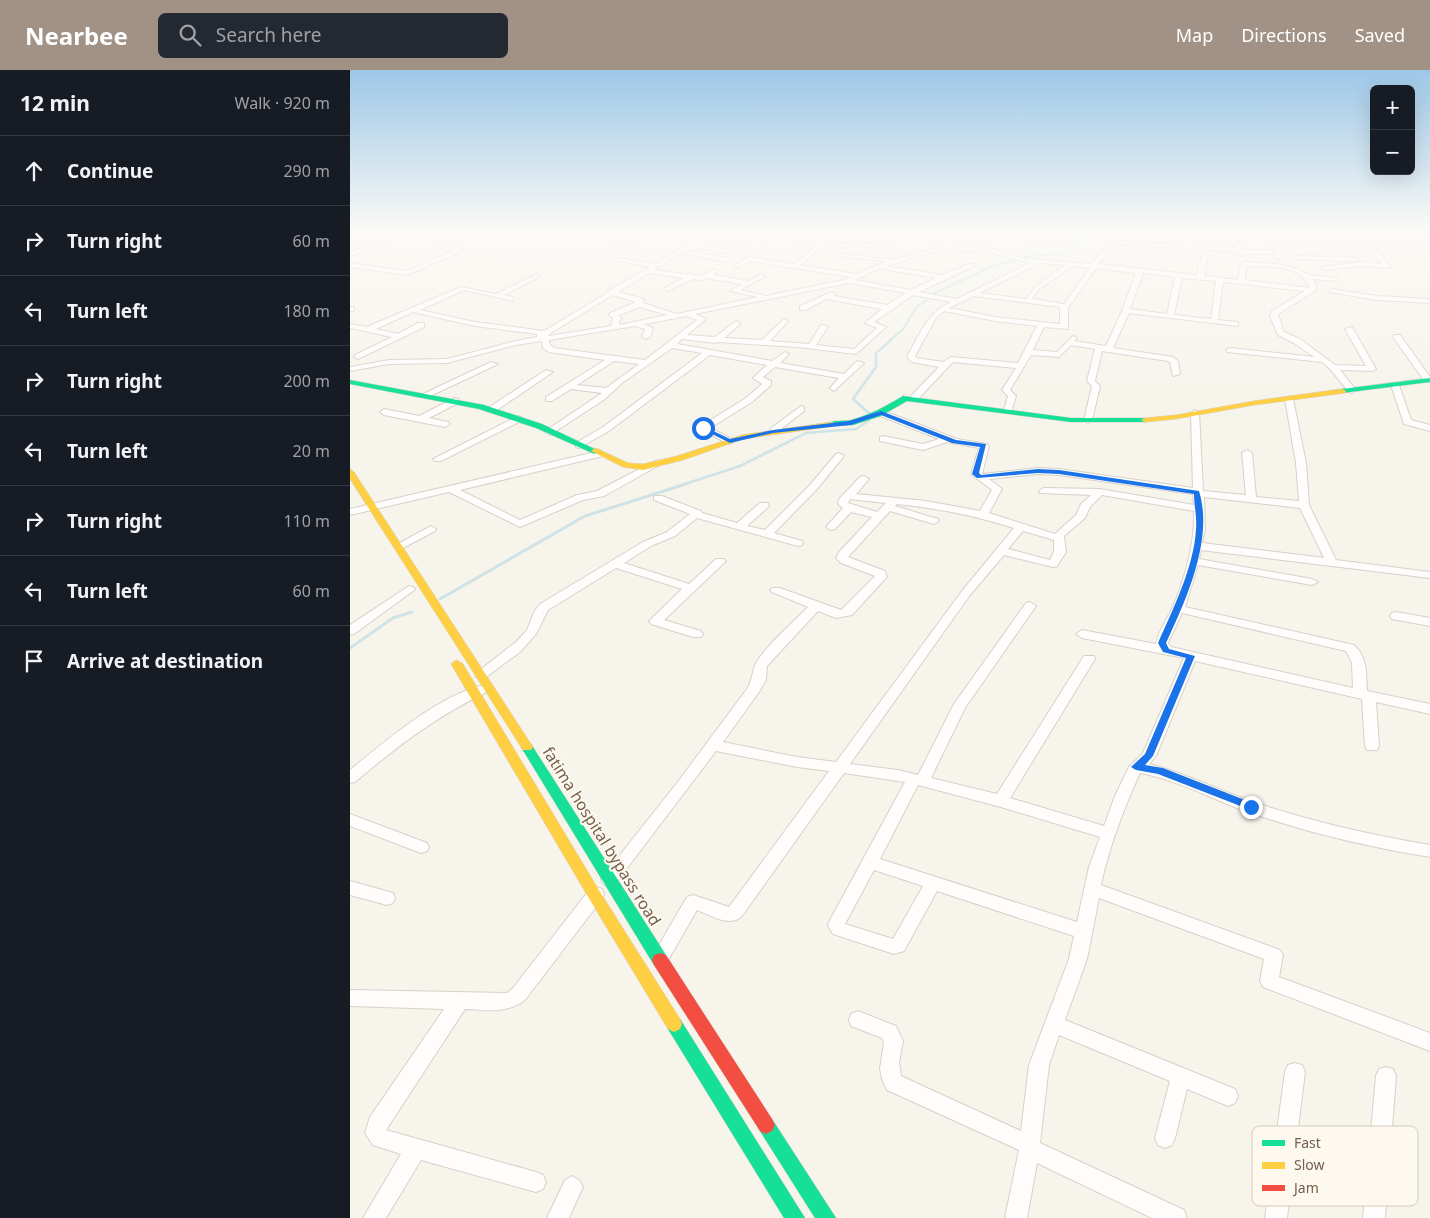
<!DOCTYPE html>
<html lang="en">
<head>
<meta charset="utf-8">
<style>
  body { margin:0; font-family:"Noto Sans",sans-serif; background:#242831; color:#f1f3f6 }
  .controls { position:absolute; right:15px; top:15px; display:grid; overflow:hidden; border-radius:8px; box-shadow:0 5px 20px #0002 }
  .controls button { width:45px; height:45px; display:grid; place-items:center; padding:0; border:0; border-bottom:1px solid #363941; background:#171b24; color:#f1f3f6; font:25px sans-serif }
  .stop { position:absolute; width:15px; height:15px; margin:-11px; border:4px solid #1a73e8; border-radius:50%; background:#fff }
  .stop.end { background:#1a73e8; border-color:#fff; box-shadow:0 1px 5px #0008 }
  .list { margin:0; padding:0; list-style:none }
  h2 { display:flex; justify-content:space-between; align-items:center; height:65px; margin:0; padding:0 20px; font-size:21px }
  h2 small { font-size:16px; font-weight:400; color:#9ea1a6 }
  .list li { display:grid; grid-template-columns:32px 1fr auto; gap:15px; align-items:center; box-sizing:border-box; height:70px; padding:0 20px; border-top:1px solid #363941 }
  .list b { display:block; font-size:19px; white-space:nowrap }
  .list em { font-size:16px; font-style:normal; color:#9ea1a6 }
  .icon { flex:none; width:28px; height:28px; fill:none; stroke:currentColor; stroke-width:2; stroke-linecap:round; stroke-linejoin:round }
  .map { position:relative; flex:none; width:1080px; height:1148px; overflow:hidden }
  header { display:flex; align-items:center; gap:30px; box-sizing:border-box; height:70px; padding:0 25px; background:#a29285; color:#fff }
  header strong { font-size:24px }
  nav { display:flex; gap:28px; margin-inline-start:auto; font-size:18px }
  .search { width:350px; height:45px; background:#242831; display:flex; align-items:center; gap:12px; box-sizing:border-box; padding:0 18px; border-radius:8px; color:#9ea1a6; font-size:19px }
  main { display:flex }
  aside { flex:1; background:#171b24 }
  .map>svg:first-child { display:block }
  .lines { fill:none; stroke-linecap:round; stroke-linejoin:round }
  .stream-far2 { stroke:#cee3e6; stroke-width:2 }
  .stream-far1 { stroke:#cee3e6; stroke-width:2.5 }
  .stream { stroke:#cee3e6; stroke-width:3 }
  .street-casing { stroke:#d6d1ca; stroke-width:2 }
  .fast-casing { stroke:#d7d1ca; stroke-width:1 }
  .slow-casing { stroke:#d7d1ca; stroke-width:1 }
  .jam-casing { stroke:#d7d1ca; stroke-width:1 }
  .street { fill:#fefdfc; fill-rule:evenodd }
  .fast { fill:#16e098; fill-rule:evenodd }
  .slow { fill:#ffcf43; fill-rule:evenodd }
  .jam { fill:#f24e42; fill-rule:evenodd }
  .route { fill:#1a73e8 }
  .labels { text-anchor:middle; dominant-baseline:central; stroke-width:4; stroke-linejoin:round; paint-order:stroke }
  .near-street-label { font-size:16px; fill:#745e4d; stroke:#fef9ee }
  .key { fill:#fef9ee; stroke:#d5cabe; stroke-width:1 }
  .key-label { font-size:14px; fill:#745e4d }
</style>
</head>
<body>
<header>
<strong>Nearbee</strong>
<div class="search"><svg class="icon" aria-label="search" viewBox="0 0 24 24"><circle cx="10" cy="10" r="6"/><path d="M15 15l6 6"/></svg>Search here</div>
<nav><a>Map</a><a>Directions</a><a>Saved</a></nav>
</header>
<main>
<aside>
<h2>12 min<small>Walk · 920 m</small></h2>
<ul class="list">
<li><svg class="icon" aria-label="ahead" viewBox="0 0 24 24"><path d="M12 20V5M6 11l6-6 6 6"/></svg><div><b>Continue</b></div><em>290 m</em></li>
<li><svg class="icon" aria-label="right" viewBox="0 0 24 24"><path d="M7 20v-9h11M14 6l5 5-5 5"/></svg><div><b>Turn right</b></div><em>60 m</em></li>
<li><svg class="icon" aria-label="left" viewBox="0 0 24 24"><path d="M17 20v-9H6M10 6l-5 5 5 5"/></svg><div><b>Turn left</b></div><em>180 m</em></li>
<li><svg class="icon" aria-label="right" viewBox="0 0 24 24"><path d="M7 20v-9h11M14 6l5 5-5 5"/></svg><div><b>Turn right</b></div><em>200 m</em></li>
<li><svg class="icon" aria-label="left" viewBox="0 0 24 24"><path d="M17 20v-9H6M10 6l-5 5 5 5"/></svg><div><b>Turn left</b></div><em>20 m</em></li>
<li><svg class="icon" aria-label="right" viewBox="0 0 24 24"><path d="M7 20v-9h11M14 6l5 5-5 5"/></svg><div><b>Turn right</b></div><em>110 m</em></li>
<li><svg class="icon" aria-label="left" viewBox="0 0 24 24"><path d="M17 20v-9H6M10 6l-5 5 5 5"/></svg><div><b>Turn left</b></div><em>60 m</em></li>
<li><svg class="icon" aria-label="arrive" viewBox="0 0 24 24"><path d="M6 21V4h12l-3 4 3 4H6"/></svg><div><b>Arrive at destination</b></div></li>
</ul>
</aside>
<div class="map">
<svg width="1080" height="1148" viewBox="0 0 1080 1148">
  <rect width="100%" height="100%" fill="#f7f4ec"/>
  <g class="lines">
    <polyline class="stream-far2" points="539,271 553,259 566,238 585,223 640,197 684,185 704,185 721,180 720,175 723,173 749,160 772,163 780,160"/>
    <g class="stream-far1">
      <polyline points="521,345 503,329 526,297 526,283 541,270"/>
      <polyline points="332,415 390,396 456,363 506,359 520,350"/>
    </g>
    <g class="stream">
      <polyline points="90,529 235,446 336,414"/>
      <polyline points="0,578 43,548 62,542"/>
    </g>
    <g class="street-casing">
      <g id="street">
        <polygon points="264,160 271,160 253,168 248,167"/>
        <polygon points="296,160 303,160 253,185 248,184"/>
        <path d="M 362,160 L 369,160 L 364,164 L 400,171 L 377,183 L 342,177 L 304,200 L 351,206 L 365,199 L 368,201 L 363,205 L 398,211 L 412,204 L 415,206 L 414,207 L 390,220 L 416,226 L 494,210 L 501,207 L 399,191 L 389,197 L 385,197 L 385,195 L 405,183 L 408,185 L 404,188 L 443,194 L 458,184 L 467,172 L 447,169 L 445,167 L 398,162 L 395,160 L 447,163 L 451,166 L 474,170 L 496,173 L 506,171 L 552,180 L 549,182 L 506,175 L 496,177 L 472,174 L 462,186 L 450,195 L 507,204 L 537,191 L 486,186 L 484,185 L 484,183 L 544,190 L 583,179 L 616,160 L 623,160 L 597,176 L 620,178 L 631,176 L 676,189 L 741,194 L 761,171 L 797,172 L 802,160 L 808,160 L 803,173 L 835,175 L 839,160 L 845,160 L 842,175 L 886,178 L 875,160 L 881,160 L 894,180 L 925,180 L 928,176 L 947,175 L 950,177 L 931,180 L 932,187 L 929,189 L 927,188 L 925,184 L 896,184 L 894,187 L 887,182 L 765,174 L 748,194 L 847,205 L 852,185 L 855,183 L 858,185 L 854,206 L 888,210 L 891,194 L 894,192 L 926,194 L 945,198 L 960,205 L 987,208 L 987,210 L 985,211 L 963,209 L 967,219 L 965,221 L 928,244 L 934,262 L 950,269 L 985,295 L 1016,296 L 995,259 L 1002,257 L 1026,299 L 1022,301 L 990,300 L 1006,320 L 1002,323 L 999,322 L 980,299 L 972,292 L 877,282 L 876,280 L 880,278 L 964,287 L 944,273 L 928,265 L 920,246 L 922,241 L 955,221 L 873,212 L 868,250 L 888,252 L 888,256 L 779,243 L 763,278 L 823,287 L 828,291 L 830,304 L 823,306 L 820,292 L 818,291 L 752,281 L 745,311 L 750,316 L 742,350 L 738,353 L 734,350 L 742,316 L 737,311 L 745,279 L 721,275 L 709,287 L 681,285 L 660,320 L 666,326 L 661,342 L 655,342 L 654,340 L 658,326 L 652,320 L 666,298 L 603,292 L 566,331 L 560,331 L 560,327 L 589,297 L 562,292 L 557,287 C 570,264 576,244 601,232 L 563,225 L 524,252 L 536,257 L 506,284 L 447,277 L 369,272 L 365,273 L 332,269 L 327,274 L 422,291 L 435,282 L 439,284 L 430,293 L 494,304 L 507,291 L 514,293 L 484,321 L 480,318 L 489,308 L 425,297 L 413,307 L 421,311 L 421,315 L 402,332 L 360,358 L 382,369 L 382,373 L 379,374 L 348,358 L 396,328 L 412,314 L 403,308 L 417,295 L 360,285 L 259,361 L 229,378 L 226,377 L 226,373 L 253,357 L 352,283 L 322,278 L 272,313 L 255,329 L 200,365 L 195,362 L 197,360 L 252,323 L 221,319 L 202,331 L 196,331 L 196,327 L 255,290 L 199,282 L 193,278 L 192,271 L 166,275 L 97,293 L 39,294 L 0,301 L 0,297 L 39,290 L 97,289 L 166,271 L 187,267 L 187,264 L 125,256 L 63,242 L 26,259 L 48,264 L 68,253 L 74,253 L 74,257 L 8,289 L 4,287 L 5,285 L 42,267 L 0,258 L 0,254 L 17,257 L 111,217 L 146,224 L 187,204 L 189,205 L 189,207 L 154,225 L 163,227 L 163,231 L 114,220 L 70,240 L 125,252 L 194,261 L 257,223 L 258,221 L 300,197 L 261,189 L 261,187 L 305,194 ZM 359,167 L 390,172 L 376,179 L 347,174 ZM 592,179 L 620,182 L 631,180 L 680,193 L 607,229 L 569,222 L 624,196 L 624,194 L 620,194 L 592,205 L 537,196 ZM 689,193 L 715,195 L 685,217 L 676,229 L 630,223 ZM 723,196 L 740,198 L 714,234 L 682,229 L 689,219 ZM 896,196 C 918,196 950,194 960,218 L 895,210 ZM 530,198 L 533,199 L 586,208 L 561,220 L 505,210 ZM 746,198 L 786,203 L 772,241 L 756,276 L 724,271 L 727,268 L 723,266 L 707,282 L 683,280 L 694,257 L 718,259 L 718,238 ZM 299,203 L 334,208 L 315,218 L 314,219 L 317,221 L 343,209 L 352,210 L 357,208 L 392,214 L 380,221 L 408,227 L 327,244 L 293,233 L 294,229 L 268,222 ZM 793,203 L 825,207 L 817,244 L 780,239 ZM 832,208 L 866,211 L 861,249 L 824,245 ZM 499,213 L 556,223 L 537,235 L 483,226 L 486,224 L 482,222 L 450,236 L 450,240 L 456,240 L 476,229 L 532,239 L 515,253 L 527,258 L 504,279 L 466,275 L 478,257 L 474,255 L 471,255 L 459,274 L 420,271 L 438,251 L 434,249 L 412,270 L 374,268 L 389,255 L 390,253 L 386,251 L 365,267 L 337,265 L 356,249 L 345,244 ZM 263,225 L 286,232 L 260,243 L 259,245 L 263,248 L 261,256 L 199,266 L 199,264 ZM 624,226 L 710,237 L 710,254 L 645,247 L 599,238 ZM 290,237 L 317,245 L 269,255 L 269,251 L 272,248 L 269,245 ZM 594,241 L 645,251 L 687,256 L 668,293 L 601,287 L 593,292 L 567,288 L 565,286 L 586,248 ZM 337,246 L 347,250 L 295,290 L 204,278 L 200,275 L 199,270 L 285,256 L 295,259 L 292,267 L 296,269 L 300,267 L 303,258 L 294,254 ZM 264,291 L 289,294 L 256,318 L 227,315 Z"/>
        <polygon points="635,160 646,160 704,170 732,160 735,162 712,171 720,173 720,175 702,173 680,183 677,181 678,180 695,172"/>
        <polygon points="1016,166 1080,171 1080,175 1018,170 1040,196 1040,198 1010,196 973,200 970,198 971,197 1010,192 1032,194 1011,170 938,170 935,168 938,166"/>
        <polygon points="35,169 40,170 0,186 0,182"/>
        <polygon points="86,173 114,180 57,205 0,197 0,193 56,201 104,181 84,176 83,175"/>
        <polygon points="338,181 377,188 380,190 377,192 336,184 335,183"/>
        <polygon points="946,186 1004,187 1007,189 1004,191 944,189 944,187"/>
        <polygon points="981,219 1027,226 1080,229 1080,233 1027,230 979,222 978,221"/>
        <rect x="0" y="237" width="4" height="4"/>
        <polygon points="1044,265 1050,265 1080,307 1080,312 1075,312 1043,267"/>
        <polygon points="141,292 148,294 78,327 71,325"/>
        <polygon points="196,300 203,302 144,342 138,342 138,338"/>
        <polygon points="1042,313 1049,315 1061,350 1080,355 1080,361 1054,354 1041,315"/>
        <path d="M 939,326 L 943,329 L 956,393 L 959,435 L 986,490 L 1080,502 L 1080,508 L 851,480 L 849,489 L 962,509 L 968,512 L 962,515 L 848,495 L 835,537 L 1004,575 C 1018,588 1016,604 1017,621 L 1080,634 L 1080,644 L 1026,632 L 1029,676 L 1027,680 L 1017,680 L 1015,676 L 1012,629 L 845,591 L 806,686 L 799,694 C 836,703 870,721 906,733 C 963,752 1021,765 1080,775 L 1080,787 C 1017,777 955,762 895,741 C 860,728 827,710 790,703 C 774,738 759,777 751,815 L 930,880 L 933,885 L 929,907 L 1080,963 L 1080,981 L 913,917 L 910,911 L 914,889 L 749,828 L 737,889 L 715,950 L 885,1019 L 888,1026 L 885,1033 L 878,1036 L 837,1019 L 825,1068 L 822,1075 L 815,1078 L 808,1075 L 805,1068 L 820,1011 L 709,965 L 699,995 L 690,1073 L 834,1140 L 837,1148 L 802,1148 L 687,1093 L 677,1148 L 655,1148 L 669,1080 L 537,1020 L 532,1009 L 530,999 L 534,972 L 532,968 L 501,956 L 499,950 L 501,944 L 508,941 L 546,956 L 553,971 L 549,993 L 551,1006 L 671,1061 L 679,995 L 719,889 L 724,866 L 587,821 L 554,881 L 544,884 L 483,864 L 478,856 L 479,852 L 555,712 L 494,703 L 392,846 C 380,858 360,845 347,840 L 317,892 L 311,895 L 305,892 L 302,887 L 337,827 L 343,825 L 379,837 L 479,701 L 447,697 L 366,681 L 265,814 L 259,816 L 253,814 L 251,809 L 327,713 L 397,619 C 403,610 402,600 406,593 C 419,572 441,555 458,537 L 422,522 L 420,520 L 422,518 L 430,518 L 491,540 L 525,506 L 491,493 L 486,488 L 489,482 L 522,447 L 501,442 L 485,459 L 481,460 L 476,457 L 493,438 L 488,434 L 489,429 L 510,407 L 514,406 L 519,409 L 506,424 L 576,431 L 630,441 L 642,420 L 621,404 L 629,378 L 597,372 L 573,380 L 530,371 L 530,367 L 533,366 L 573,374 L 589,369 L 528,345 L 528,341 L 534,341 L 607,369 L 637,374 L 639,376 L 632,404 L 688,398 L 709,399 L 843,418 L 841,343 L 845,340 L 849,343 L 853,421 L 896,425 L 892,383 L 897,380 L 902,383 L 906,427 L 949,431 L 946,393 L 935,329 ZM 688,404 L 709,405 L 843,424 L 844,435 L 750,419 L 694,418 L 689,421 L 690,423 L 741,425 L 731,434 L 726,445 L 705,464 L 639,443 L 652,419 L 639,409 ZM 752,425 L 844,441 C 845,472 836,504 825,532 C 820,545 808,561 806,574 L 732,560 L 726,564 L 732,568 L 834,588 L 793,683 L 779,697 L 765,726 L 754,756 L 660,728 L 745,589 L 744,586 L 734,586 L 647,724 L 581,708 L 615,638 L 686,536 L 680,532 L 676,533 L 604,634 L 568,705 L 548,700 L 500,694 L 620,525 L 654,485 L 703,497 L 707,496 L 716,482 L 714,466 L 735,448 L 740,437 ZM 854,427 L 950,438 L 974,488 L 852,473 L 855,459 ZM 500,429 L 536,433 L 527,442 L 498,433 ZM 547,434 C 587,438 626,446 664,458 L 612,521 L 486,692 L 447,687 L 373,672 L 409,622 L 416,610 L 417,596 L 468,541 L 486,548 L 502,545 L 535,509 L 537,507 L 535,501 L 498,487 L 540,441 L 584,454 L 589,451 L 588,449 L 545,436 ZM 673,461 L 704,470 L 704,482 L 700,490 L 658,479 ZM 832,543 L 996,581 L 1002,593 L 1003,618 L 821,577 L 818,573 ZM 568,715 L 651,737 L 750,767 L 739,797 L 727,852 L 530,789 ZM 524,800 L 573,816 L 543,869 L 495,854 Z"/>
        <polygon points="105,328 108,329 108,333 79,348 98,352 100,354 95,357 34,345 30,342 34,339 69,346"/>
        <polygon points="451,336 454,337 454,341 426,363 420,363 420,359"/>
        <polygon points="168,346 171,347 171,351 91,391 85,391 83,389"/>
        <polygon points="250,381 253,382 253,386 110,420 170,450 227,425 247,421 305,391 308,390 313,393 254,426 233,430 170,457 99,422 0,445 0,439"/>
        <polygon points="489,383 494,386 467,419 424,463 452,471 453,473 452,475 448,476 347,448 325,466 301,476 274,493 339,514 366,489 374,489 376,491 374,493 314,550 351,561 353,564 351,567 343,567 301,554 299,551 332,519 266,498 198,540 186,564 170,582 136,607 126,607 125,604 167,571 177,560 184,542 190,534 293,472 317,462 340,444 304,430 304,426 312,426 351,441 352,443 387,453 410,433 418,433 419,435 418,437 397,456 415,460 460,415 486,384"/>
        <polygon points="81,456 86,459 85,461 53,478 45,478 44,476"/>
        <polygon points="59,516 63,517 65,519 63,521 4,564 0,565 0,555"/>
        <polygon points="1046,542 1080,548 1080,556 1042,549 1040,546 1042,543"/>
        <path d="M 130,616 L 135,617 L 137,620 L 135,623 C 87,646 45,678 5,712 L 0,713 L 0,700 C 34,672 87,627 130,616 Z"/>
        <polygon points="0,744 77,773 79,777 77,781 71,783 0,756"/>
        <polygon points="0,811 43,823 45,828 43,833 37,835 0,825"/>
        <path d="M 246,817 L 252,819 L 254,824 L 252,829 L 175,930 C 157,944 136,940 115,939 L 36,1060 L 186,1102 L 193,1105 L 196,1112 L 193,1119 L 186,1122 L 71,1090 L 36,1148 L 13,1148 L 51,1084 L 23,1075 L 15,1063 L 20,1047 L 94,939 L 0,936 L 0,920 L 157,923 L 163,918 L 240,819 Z"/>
        <polygon points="945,993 952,995 955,1002 937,1148 915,1148 935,1002 938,995"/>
        <polygon points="1036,997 1043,999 1046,1006 1035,1148 1013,1148 1026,1006 1029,999"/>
        <polygon points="222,1106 229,1110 233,1117 219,1148 197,1148 215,1110"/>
      </g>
    </g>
    <g class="fast-casing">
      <g id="fast">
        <polygon points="1080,308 1080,312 992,323 988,321 992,319"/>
        <polygon points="0,310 134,335 192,354 249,381 245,384 242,383 186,358 129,339 0,314"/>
        <path d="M 553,326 L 721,348 L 795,348 L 799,350 L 795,352 L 721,352 L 557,331 L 531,346 L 503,355 L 482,356 L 478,354 C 484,349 494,352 501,350 C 520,345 536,336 553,326 Z"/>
        <polygon points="177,672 181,674 316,885 318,890 316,895 310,897 304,895 171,677 173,674"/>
        <polygon points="324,946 330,949 455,1148 434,1148 318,959 316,954 318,949"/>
        <polygon points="416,1046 422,1049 486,1148 465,1148 410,1061 407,1055 410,1049"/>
      </g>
    </g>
    <g class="slow-casing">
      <g id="slow">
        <polygon points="992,319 996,321 995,323 904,335 826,349 795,352 791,350 795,348 826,345 904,331"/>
        <polygon points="482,352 486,354 485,356 393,369 333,390 293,400 273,397 241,381 245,378 248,379 278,393 293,394 327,386 392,365"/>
        <polygon points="0,399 4,402 181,674 183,677 181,680 173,680 0,409"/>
        <polygon points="107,590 113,594 250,822 330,949 332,954 330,959 324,962 318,959 240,830 101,594"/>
      </g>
    </g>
    <g class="jam-casing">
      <polygon id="jam" points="310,883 316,885 422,1049 425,1055 422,1061 416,1064 410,1061 304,895 302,890 304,885"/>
    </g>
    <use href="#street" class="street"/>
    <use href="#fast" class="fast"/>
    <use href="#slow" class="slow"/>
    <use href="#jam" class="jam"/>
  </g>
  <linearGradient id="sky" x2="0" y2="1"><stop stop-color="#9dc7e7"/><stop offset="0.5" stop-color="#fbfaf6"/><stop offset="1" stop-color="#fbfaf6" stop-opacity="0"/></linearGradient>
  <rect width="1080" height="320" fill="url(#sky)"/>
  <path class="route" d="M 531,341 L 606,370 L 636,374 L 629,403 L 631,405 L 688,399 L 709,400 L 849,421 C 864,469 836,530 816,573 L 819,579 L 845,586 L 803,686 L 795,695 L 813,698 L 905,734 L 905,739 L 898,739 L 808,704 L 786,700 L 781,697 L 795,684 L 836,588 L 813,582 L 808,573 C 823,539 844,497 846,459 C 847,447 844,435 844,424 L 709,404 L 688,403 L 627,408 L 622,404 L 630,377 L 602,373 L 531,345 L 500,355 L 423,363 L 380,373 L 350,358 L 355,357 L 380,369 L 423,360 L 499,351 Z"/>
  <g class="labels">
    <g class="near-street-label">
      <text transform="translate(252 766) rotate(58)">fatima hospital bypass road</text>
    </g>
  </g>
  <rect x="902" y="1056" width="166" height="80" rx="8" class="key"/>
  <rect x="912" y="1070" width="23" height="6" fill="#16e098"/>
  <rect x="912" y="1092" width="23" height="7" fill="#ffcf43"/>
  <rect x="912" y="1115" width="23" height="6" fill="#f24e42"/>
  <g class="key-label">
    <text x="944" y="1078">Fast</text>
    <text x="944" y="1100">Slow</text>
    <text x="944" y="1123">Jam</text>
  </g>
</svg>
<div class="controls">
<button>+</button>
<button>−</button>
</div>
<div class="stop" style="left:353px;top:358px"></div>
<div class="stop end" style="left:901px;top:737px"></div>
</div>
</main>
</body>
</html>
